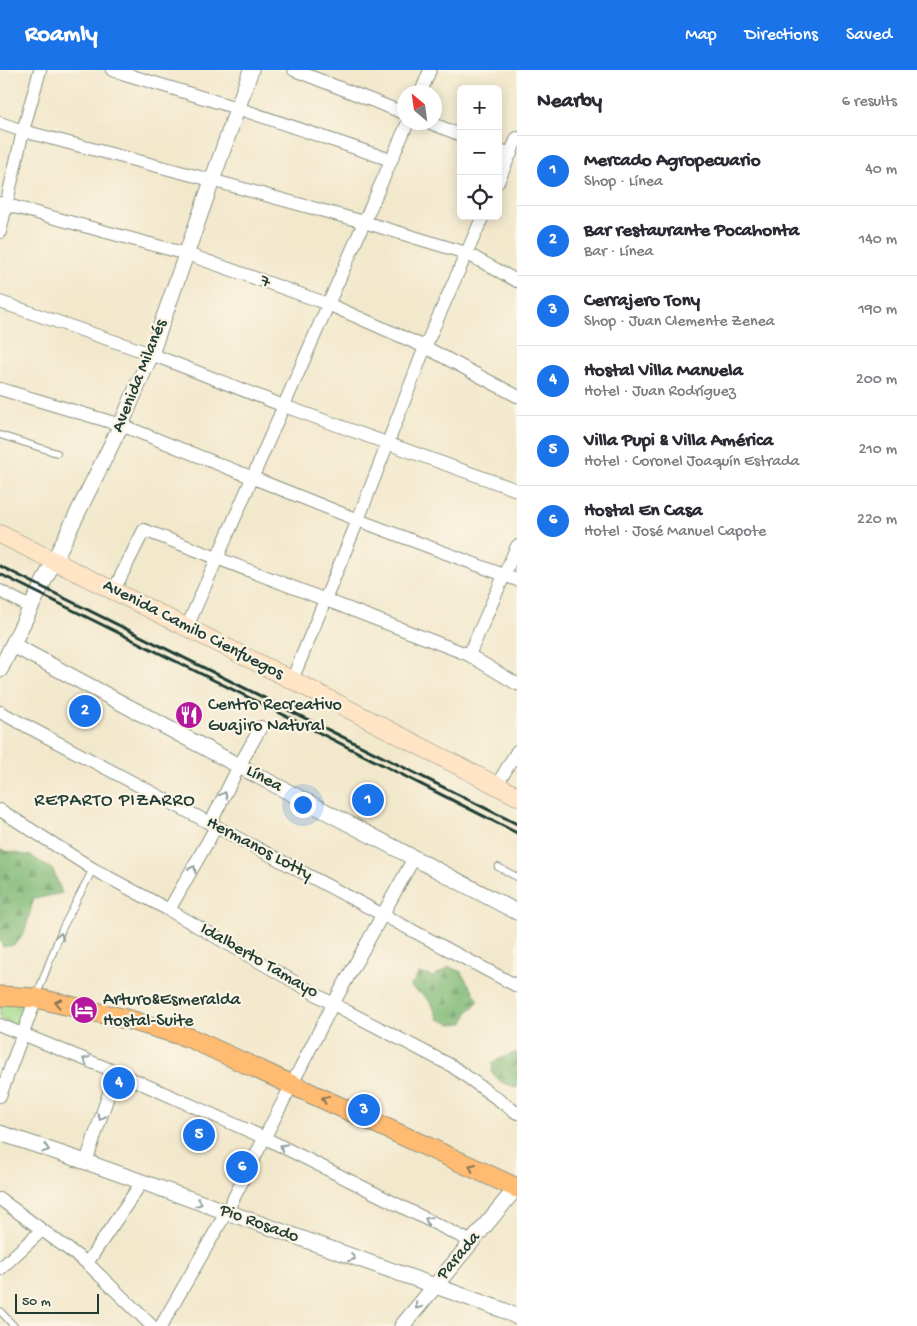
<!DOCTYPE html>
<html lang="en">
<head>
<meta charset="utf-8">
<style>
  body { margin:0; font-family:"Gochi Hand",sans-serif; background:#f7f7f7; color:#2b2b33 }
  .controls { position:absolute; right:15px; top:15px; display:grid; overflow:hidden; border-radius:8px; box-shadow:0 2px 12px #0003 }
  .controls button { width:45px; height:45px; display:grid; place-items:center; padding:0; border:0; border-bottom:1px solid #e1e1e2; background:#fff; color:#2b2b33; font:25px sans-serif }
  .compass { position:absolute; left:397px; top:15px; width:45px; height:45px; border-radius:50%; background:#fff; box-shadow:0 2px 12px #0003; rotate:331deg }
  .scale { position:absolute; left:15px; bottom:12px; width:84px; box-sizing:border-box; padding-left:5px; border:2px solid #1f3d34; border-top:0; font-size:14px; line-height:18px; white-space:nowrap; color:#1f3d34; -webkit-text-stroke:4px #fcf5e5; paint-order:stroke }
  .you { position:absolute; left:302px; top:734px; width:18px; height:18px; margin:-12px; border:4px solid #fff; border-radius:50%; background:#1a73e8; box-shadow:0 0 0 8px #1a73e833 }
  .badge { display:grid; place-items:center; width:32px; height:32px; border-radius:50%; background:#1a73e8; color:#fff; font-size:16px; font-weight:700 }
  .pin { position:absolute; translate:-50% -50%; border:2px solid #fff; box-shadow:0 1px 5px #0006 }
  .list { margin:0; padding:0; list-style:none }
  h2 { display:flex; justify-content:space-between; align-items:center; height:65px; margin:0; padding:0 20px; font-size:21px }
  h2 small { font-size:16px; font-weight:400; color:#7c7c81 }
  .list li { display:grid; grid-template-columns:32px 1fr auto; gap:15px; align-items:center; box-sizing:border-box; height:70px; padding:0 20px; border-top:1px solid #e1e1e2 }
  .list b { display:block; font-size:19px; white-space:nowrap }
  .list p { margin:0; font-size:16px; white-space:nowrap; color:#7c7c81 }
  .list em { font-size:16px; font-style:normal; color:#7c7c81 }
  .icon { flex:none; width:28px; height:28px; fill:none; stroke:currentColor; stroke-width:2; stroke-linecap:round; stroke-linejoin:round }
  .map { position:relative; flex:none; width:517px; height:1256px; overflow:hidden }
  header { display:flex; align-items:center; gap:30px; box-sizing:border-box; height:70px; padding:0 25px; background:#1a73e8; color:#fff }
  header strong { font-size:24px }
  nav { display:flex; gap:28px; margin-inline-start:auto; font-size:18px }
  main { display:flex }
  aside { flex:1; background:#fff }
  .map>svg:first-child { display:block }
  .forest { fill:url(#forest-firs); stroke:#507c56 }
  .park { fill:url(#park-crowns); stroke:#608c60 }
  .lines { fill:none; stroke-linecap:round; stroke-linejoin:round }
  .service-casing { stroke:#889280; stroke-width:8 }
  .minor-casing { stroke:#889280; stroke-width:14 }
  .tertiary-casing { stroke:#889280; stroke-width:17 }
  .secondary-casing { stroke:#889280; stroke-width:19 }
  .primary-casing { stroke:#889280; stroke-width:21 }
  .service { stroke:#fff; stroke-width:6 }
  .minor { stroke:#fff; stroke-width:12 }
  .tertiary { stroke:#fff; stroke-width:15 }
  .secondary { stroke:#ffe4c6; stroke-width:18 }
  .primary { stroke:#ffbb71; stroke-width:19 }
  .rail { stroke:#1f3d34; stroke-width:3 }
  .oneway { stroke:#8f9e9a }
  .oneway2 { stroke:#84764f }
  .labels { text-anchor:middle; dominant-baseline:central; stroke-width:4.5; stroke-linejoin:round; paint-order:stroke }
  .street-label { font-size:18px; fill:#1f3d34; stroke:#fcf5e5 }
  .poi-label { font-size:18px; fill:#1f3d34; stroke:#fcf5e5; text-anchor:start }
  .neighbourhood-label { font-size:19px; letter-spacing:1px; fill:#1f3d34; stroke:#fcf5e5 }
</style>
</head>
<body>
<header>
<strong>Roamly</strong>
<nav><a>Map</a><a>Directions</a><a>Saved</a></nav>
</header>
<main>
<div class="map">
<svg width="517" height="1256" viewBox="0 0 517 1256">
  <defs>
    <pattern id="forest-firs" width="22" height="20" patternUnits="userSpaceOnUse" patternTransform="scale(1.25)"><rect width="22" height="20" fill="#81ba78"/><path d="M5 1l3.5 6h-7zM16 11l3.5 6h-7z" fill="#699863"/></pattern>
    <pattern id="park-crowns" width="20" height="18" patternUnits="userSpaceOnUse" patternTransform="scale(1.25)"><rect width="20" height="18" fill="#a2da8c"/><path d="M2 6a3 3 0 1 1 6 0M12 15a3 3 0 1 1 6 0" fill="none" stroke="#8bbc79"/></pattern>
  </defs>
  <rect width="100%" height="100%" fill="#fcf5e5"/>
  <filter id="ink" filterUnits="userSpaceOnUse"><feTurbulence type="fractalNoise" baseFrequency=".02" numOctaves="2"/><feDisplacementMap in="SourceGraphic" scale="10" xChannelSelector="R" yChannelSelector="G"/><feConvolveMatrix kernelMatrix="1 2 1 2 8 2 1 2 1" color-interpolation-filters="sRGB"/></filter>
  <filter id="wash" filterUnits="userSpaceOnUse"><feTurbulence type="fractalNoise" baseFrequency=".0096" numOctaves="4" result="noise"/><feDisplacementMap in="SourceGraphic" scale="20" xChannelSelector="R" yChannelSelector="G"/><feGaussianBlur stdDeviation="1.12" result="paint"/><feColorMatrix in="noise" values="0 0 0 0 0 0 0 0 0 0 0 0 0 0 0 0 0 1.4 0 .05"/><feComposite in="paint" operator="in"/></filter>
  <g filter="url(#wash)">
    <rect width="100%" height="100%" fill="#f2e8cc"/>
    <g class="forest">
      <path d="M 0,780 L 31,786 L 53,800 L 62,823 L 34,829 C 29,841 27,866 15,874 C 13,876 7,876 3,877 L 0,871 Z"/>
      <path d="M 449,897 L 461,902 L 479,931 L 468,942 L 464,953 L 452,954 L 438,949 C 431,930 428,927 410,917 L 419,903 L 433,907 Z"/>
      <polygon points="514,983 517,983 517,1018 501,1012 492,1003 493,992"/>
    </g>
    <polygon class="park" points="0,932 33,933 23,960 0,949"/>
  </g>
  <g filter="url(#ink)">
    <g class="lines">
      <g class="service-casing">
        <g id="service">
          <polyline points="0,365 57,383"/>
          <polyline points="498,797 517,807"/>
          <polyline points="36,927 62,859 93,799"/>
          <polyline points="0,1241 14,1256"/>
        </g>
      </g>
      <g class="minor-casing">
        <g id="minor">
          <polyline points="112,0 237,38 391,90"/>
          <polyline points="294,0 404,43"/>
          <polyline points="421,22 430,0"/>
          <polyline points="428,52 461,65"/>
          <polyline points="0,53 23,61 211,110 364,152 466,183 517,211"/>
          <polyline points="498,79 511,84"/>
          <polyline points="498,112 517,68"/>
          <polyline points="0,133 187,184 328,234 425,277 517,326"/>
          <polyline points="0,162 23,61 40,0"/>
          <polyline points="0,232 151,284 284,336 517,420"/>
          <polyline points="0,319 121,355 358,450 517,510"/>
          <polyline points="114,520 144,460 469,585 517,614"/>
          <polyline points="0,521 32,538"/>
          <polyline points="187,557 408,52"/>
          <polyline points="469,585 517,476"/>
          <polyline points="292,610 358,450 425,277 483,146"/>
          <polyline points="0,642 517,916"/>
          <polyline points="497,715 517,681"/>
          <polyline points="0,740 93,799 169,840 333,934 452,996 517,1043"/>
          <polyline points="210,754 239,696 261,657"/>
          <polyline points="169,840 216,757"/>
          <polyline points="0,955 116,1002 265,1068 472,1172"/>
          <polyline points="0,1026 36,928"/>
          <polyline points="86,1092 116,1002"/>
          <polyline points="0,1129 87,1193 152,1256"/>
          <polyline points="87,1193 142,1112"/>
          <polyline points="0,1199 42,1160"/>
          <polyline points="161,1256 226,1143 333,934 414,788"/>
        </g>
      </g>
      <g class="tertiary-casing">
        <g id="tertiary">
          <polyline points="13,575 239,696 517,842"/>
          <polyline points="0,600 121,355 151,284 251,0"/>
          <polyline points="0,1063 86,1092 503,1240 517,1247"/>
          <polyline points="402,1256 517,1117"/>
        </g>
      </g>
      <g class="secondary-casing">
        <polyline id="secondary" points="0,464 292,610 517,726"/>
      </g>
      <g class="primary-casing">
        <polyline id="primary" points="0,926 36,928 130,950 190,968 517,1118"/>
      </g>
      <use href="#service" class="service"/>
      <use href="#minor" class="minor"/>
      <use href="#tertiary" class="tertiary"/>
      <use href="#secondary" class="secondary"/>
      <use href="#primary" class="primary"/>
      <g class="rail">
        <polyline points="0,496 517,754"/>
        <polyline points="0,504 298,652 517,763"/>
      </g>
    </g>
    <defs><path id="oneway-chevron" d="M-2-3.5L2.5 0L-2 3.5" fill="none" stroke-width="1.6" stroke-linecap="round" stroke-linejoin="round" transform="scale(1.25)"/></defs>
    <g class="oneway">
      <use href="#oneway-chevron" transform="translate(224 725) rotate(-64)"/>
      <use href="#oneway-chevron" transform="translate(193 799) rotate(-60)"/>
      <use href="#oneway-chevron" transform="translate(60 866) rotate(-69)"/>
      <use href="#oneway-chevron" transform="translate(86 990) rotate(-158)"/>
      <use href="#oneway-chevron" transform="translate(101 1047) rotate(109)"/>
      <use href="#oneway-chevron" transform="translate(283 1077) rotate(-153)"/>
      <use href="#oneway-chevron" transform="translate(46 1079) rotate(18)"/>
      <use href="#oneway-chevron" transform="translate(199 1133) rotate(20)"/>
      <use href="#oneway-chevron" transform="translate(428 1150) rotate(-153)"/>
      <use href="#oneway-chevron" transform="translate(352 1188) rotate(20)"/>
      <use href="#oneway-chevron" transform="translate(418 1236) rotate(129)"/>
    </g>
    <g class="oneway2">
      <use href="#oneway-chevron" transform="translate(58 933) rotate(-168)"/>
      <use href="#oneway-chevron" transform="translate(325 1029) rotate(-155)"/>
      <use href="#oneway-chevron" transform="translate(472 1097) rotate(-155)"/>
    </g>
  </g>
  <defs>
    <g id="restaurant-disc" transform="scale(1.4375)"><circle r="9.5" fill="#b5179e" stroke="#fcf5e5"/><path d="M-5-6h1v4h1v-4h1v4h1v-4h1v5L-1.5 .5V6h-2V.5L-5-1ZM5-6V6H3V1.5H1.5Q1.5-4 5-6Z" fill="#fff"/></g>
    <g id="hotel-disc" transform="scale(1.4375)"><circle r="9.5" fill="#b5179e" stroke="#fcf5e5"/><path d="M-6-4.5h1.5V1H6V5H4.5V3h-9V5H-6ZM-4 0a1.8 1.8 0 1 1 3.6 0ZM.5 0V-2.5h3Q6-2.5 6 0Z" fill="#fff"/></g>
  </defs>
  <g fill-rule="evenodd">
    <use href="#restaurant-disc" x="189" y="645"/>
    <use href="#hotel-disc" x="84" y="940"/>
  </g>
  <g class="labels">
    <g class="street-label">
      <text transform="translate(265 212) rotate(20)">7</text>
      <text transform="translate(140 306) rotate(-68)">Avenida Milanés</text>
      <text transform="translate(193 560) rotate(27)">Avenida Camilo Cienfuegos</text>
      <text transform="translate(264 709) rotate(28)">Línea</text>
      <text transform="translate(259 779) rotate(28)">Hermanos Lotty</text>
      <text transform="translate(259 891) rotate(30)">Idalberto Tamayo</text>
      <text transform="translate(259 1154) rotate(20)">Pio Rosado</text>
      <text transform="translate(459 1186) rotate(-50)">Parada</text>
    </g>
    <g class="poi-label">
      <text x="208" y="635">Centro Recreativo<tspan x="208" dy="21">Guajiro Natural</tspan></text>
      <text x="103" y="930">Arturo&amp;Esmeralda<tspan x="103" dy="21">Hostal-Suite</tspan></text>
    </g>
    <g class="neighbourhood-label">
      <text x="115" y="731">REPARTO PIZARRO</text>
    </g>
  </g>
</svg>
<div class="controls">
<button>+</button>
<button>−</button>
<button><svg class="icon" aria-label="locate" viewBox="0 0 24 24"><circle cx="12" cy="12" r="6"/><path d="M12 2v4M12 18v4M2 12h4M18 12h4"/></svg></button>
</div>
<svg class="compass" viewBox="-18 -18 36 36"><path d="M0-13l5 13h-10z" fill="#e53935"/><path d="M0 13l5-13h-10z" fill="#7c7c81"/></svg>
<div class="scale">50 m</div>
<div class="you"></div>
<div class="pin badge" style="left:368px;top:730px">1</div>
<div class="pin badge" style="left:85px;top:641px">2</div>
<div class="pin badge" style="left:364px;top:1040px">3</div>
<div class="pin badge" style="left:119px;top:1013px">4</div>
<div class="pin badge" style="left:199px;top:1065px">5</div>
<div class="pin badge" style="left:242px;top:1097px">6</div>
</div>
<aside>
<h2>Nearby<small>6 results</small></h2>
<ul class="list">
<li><span class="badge">1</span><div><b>Mercado Agropecuario</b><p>Shop · Línea</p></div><em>40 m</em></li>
<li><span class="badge">2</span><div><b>Bar restaurante Pocahonta</b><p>Bar · Línea</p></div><em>140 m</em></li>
<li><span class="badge">3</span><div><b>Cerrajero Tony</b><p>Shop · Juan Clemente Zenea</p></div><em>190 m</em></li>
<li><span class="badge">4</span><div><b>Hostal Villa Manuela</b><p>Hotel · Juan Rodríguez</p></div><em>200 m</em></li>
<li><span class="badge">5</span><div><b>Villa Pupi &amp; Villa América</b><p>Hotel · Coronel Joaquín Estrada</p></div><em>210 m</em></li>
<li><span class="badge">6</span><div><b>Hostal En Casa</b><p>Hotel · José Manuel Capote</p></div><em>220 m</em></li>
</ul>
</aside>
</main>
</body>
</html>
